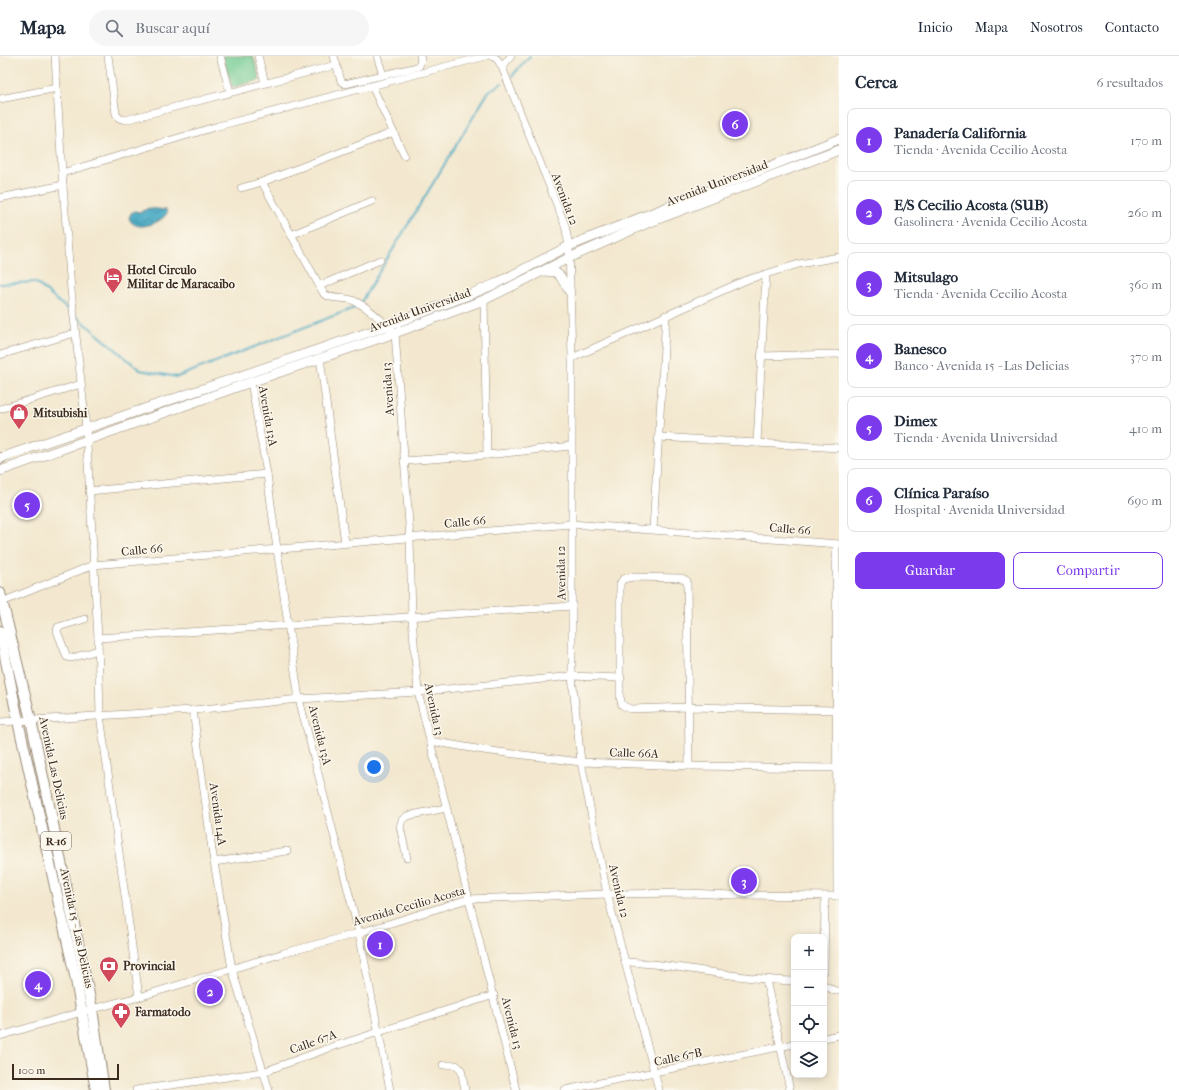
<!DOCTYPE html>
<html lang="es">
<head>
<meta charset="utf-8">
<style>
  body { margin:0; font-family:"IM FELL French Canon",serif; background:#f6f6f7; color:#1f2937 }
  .controls { position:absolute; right:12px; bottom:12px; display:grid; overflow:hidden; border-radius:8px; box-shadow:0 2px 10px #0003 }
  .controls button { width:36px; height:36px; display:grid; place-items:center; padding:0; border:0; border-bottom:1px solid #e0e1e3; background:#fff; color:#1f2937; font:20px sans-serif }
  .scale { position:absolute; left:12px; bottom:10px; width:107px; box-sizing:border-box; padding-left:4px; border:2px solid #3b2a1e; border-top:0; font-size:11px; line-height:14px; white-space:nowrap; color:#3b2a1e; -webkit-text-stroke:3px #fbf7ec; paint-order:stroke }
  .you { position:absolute; left:374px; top:711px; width:14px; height:14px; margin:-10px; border:3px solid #fff; border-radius:50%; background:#1a73e8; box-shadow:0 0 0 6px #1a73e833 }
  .badge { display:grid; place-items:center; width:26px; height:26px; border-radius:50%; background:#7c3aed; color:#fff; font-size:13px; font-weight:700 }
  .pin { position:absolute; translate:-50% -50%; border:2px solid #fff; box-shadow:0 1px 4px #0006 }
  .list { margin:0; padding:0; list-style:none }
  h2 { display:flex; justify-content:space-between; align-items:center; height:52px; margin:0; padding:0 16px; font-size:17px }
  h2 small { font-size:13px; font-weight:400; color:#747a83 }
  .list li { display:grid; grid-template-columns:26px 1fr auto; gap:12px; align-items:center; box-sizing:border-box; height:64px; margin:0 8px 8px; padding:0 8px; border:1px solid #e0e1e3; border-radius:8px }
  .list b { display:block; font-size:15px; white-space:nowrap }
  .list p { margin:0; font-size:13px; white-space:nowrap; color:#747a83 }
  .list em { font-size:13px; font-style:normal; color:#747a83 }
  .actions { display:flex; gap:8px; padding:12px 16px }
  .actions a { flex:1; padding:9px 0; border:1px solid #7c3aed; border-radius:8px; text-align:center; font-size:14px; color:#7c3aed }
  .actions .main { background:#7c3aed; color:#fff }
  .icon { flex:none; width:22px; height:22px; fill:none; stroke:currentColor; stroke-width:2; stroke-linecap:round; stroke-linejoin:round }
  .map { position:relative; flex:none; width:839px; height:1034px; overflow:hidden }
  header { display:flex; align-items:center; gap:24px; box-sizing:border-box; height:56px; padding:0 20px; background:#fff; border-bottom:1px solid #e0e1e3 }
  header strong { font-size:19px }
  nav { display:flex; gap:22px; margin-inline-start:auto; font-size:14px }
  .search { width:280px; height:36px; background:#f6f6f7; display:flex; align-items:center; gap:10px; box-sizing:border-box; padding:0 14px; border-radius:22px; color:#747a83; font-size:15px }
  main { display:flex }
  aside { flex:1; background:#fff }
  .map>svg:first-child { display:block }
  .green { fill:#71cb92; stroke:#567a58 }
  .water { fill:url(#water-waves); stroke:#3e6870 }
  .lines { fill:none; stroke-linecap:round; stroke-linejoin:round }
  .stream { stroke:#42a7c2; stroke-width:2 }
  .street-casing { stroke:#978976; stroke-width:8 }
  .secondary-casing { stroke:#978976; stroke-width:10 }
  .primary-casing { stroke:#978976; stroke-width:12 }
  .street { stroke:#fff; stroke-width:7 }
  .secondary { stroke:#fff; stroke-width:9 }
  .primary { stroke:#fff; stroke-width:10 }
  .labels { text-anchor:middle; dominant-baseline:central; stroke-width:3; stroke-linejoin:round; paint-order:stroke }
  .shield { fill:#fbf7ec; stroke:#75685c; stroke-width:1 }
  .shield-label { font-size:11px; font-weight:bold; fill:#3b2a1e }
  .street-label { font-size:12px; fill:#3b2a1e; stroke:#fbf7ec }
  .poi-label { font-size:12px; font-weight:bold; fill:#3b2a1e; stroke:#fbf7ec; text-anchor:start }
</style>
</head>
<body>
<header>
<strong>Mapa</strong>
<div class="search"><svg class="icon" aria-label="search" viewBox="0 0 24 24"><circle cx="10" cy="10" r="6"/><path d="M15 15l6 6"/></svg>Buscar aquí</div>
<nav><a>Inicio</a><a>Mapa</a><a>Nosotros</a><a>Contacto</a></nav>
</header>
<main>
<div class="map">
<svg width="839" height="1034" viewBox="0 0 839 1034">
  <defs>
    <pattern id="water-waves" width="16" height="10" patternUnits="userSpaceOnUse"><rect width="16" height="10" fill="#42a7c2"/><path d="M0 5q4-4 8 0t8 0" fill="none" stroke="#38889d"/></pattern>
  </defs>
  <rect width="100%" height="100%" fill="#fbf7ec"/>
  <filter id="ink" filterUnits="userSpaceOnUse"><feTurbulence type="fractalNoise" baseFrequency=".025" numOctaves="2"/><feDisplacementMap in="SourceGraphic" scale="8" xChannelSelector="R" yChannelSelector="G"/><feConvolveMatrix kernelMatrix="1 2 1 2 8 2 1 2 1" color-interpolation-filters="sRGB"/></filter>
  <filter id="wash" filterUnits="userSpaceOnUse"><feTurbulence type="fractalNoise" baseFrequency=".012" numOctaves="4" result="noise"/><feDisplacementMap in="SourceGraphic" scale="16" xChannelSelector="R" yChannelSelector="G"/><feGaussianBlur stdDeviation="0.9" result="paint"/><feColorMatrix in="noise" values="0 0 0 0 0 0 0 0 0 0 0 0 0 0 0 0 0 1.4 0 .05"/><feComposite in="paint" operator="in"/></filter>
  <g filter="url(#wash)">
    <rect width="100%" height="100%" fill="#f3e8cf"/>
    <polygon class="green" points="223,0 253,0 260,24 232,31"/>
    <path class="water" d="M 149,152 L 166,154 L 167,157 C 164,164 148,171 140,170 C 137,170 133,168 131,166 L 129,162 L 131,157 L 135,155 L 140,156 Z"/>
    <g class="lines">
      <g class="stream">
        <polyline points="512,20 530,0"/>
        <polyline points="0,228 35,226 72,257"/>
        <polyline points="361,246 489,35 502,27"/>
        <polyline points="77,261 140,314 177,321 359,250"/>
      </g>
    </g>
  </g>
  <g filter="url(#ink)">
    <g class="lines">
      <g class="street-casing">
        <g id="street">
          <polyline points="55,0 62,117 71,234 86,372 98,582 100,659 139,941"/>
          <polyline points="108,0 116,58 119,62 125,64 336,9"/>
          <polyline points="220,0 230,36"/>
          <polyline points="258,0 265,27"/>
          <polyline points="334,0 341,25 345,28 413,12 419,10 421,4 420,0"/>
          <polyline points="377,0 383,19"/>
          <polyline points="492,0 497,3 502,11 565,169 569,190 572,302 572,620 581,706 607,838 659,1034"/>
          <polyline points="502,11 511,0"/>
          <polyline points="372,30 404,99"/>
          <polyline points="0,43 57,32"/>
          <path d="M 394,76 L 262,126 L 324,238 C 332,244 342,241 352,244 C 369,251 382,265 395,277 L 410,482 L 412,562 L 418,636 L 516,1034"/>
          <polyline points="62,117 218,70 486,0"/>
          <polyline points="241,132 262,126"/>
          <polyline points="0,142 63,129"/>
          <polyline points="291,179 372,145"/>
          <polyline points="319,230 380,204"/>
          <polyline points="484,244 487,399"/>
          <polyline points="0,299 75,277"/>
          <polyline points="761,300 839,298"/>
          <polyline points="320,302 345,487"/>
          <polyline points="572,302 746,224 799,208 839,201"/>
          <polyline points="251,326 267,418 277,493 299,643 359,877 390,1034"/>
          <polyline points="0,353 81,328"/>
          <polyline points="659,381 839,392"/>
          <polyline points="757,387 766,218"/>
          <polyline points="404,405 487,399 571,390"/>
          <polyline points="89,435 267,418"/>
          <polyline points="653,473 666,259"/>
          <polyline points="836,488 837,840"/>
          <polyline points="2,546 93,509 571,468 839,488"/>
          <polyline points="85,563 58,571 57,575 67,601 72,602 98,594"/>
          <polyline points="98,582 572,550"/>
          <polyline points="193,654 299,643 418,636 572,620 621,622"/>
          <polyline points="0,666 193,654 212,794 232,913 269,1034"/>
          <polyline points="430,685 483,694 581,706 689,710 839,712"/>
          <polyline points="689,710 687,525 681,522 633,521 623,523 620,528 620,641 622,649 630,653 689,651 836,654"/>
          <polyline points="407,802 400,771 402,764 407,760 446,752"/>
          <polyline points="214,806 287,795"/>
          <path d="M 625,906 C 682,908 737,924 794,925"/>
          <polyline points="824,915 825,841"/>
          <polyline points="766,924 790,1034"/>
          <polyline points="824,929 835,935 839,935"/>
          <polyline points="0,980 92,953 139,941 284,897 359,877 468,843 607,838 689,837 732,839 839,840"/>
          <polyline points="824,982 839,979"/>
          <polyline points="443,1009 456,1009 461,1013 465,1034"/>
          <polyline points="136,1034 263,1016 332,991 494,939"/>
          <polyline points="565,1034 794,988"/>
        </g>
      </g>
      <g class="secondary-casing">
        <g id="secondary">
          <polyline points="544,215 555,216 560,220 570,236"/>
          <polyline points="0,402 387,270 471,238 495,228 569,190 839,83"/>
          <polyline points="0,415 251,326 395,277 484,244 569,202 648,167 839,94"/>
        </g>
      </g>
      <g class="primary-casing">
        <g id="primary">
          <polyline points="0,402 1,402"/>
          <polyline points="0,537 31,664 92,953 104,1034"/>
          <polyline points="0,575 18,665 76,924 96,1034"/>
        </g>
      </g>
      <use href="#street" class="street"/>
      <use href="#secondary" class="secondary"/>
      <use href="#primary" class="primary"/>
    </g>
  </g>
  <defs>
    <g id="hotel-pin" transform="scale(1)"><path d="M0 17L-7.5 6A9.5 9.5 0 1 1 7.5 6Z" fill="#d1495b" stroke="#fbf7ec"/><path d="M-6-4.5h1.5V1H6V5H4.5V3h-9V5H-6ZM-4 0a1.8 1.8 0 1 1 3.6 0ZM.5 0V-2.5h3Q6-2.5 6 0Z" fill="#fff"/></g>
    <g id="shop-pin" transform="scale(1)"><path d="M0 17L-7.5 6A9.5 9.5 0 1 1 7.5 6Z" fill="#d1495b" stroke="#fbf7ec"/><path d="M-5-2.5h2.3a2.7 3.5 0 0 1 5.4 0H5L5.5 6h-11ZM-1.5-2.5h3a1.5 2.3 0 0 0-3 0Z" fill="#fff"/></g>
    <g id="bank-pin" transform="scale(1)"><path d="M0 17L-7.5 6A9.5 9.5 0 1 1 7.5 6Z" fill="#d1495b" stroke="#fbf7ec"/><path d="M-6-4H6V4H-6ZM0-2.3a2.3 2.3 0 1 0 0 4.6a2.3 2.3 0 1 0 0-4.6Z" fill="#fff"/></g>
    <g id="pharmacy-pin" transform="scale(1)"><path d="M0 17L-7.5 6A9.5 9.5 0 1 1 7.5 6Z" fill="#d1495b" stroke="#fbf7ec"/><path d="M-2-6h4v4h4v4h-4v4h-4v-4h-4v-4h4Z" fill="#fff"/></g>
  </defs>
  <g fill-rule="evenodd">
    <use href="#hotel-pin" x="113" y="221"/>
    <use href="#shop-pin" x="19" y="357"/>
    <use href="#bank-pin" x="109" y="910"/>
    <use href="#pharmacy-pin" x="121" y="956"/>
  </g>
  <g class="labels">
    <rect class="shield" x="41" y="776" width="30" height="18" rx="3"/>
    <g class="shield-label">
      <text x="56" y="785">R-16</text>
    </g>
    <g class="street-label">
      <text transform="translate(717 127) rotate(-21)">Avenida Universidad</text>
      <text transform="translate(565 143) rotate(69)">Avenida 12</text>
      <text transform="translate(420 254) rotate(-20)">Avenida Universidad</text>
      <text transform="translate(388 333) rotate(-94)">Avenida 13</text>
      <text transform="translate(268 360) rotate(80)">Avenida 13A</text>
      <text transform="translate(465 466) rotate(-5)">Calle 66</text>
      <text transform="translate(790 473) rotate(5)">Calle 66</text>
      <text transform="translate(142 494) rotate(-5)">Calle 66</text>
      <text transform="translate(561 517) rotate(-91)">Avenida 12</text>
      <text transform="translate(434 653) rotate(78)">Avenida 13</text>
      <text transform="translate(320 679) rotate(76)">Avenida 13A</text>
      <text transform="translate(634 697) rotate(2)">Calle 66A</text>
      <text transform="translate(54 712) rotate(78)">Avenida Las Delicias</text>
      <text transform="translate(218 758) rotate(82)">Avenida 14A</text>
      <text transform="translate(619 835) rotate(77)">Avenida 12</text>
      <text transform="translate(409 850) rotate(-16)">Avenida Cecilio Acosta</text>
      <text transform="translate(77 872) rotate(78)">Avenida 15 - Las Delicias</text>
      <text transform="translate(512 967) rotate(76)">Avenida 13</text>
      <text transform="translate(313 986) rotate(-20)">Calle 67A</text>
      <text transform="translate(678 1001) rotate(-12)">Calle 67B</text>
    </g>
    <g class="poi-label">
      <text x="127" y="214">Hotel Circulo<tspan x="127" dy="14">Militar de Maracaibo</tspan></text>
      <text x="33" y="357">Mitsubishi</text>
      <text x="123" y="910">Provincial</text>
      <text x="135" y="956">Farmatodo</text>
    </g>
  </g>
</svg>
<div class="controls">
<button>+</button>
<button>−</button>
<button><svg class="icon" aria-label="locate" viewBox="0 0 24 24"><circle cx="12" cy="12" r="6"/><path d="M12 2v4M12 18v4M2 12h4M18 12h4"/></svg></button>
<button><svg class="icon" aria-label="layers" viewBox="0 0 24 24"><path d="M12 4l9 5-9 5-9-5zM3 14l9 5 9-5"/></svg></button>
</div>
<div class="scale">100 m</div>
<div class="you"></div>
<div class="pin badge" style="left:380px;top:888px">1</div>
<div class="pin badge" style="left:210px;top:935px">2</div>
<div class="pin badge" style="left:744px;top:825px">3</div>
<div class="pin badge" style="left:38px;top:928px">4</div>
<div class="pin badge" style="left:27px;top:449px">5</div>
<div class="pin badge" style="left:735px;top:68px">6</div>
</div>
<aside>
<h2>Cerca<small>6 resultados</small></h2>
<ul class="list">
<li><span class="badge">1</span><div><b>Panadería California</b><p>Tienda · Avenida Cecilio Acosta</p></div><em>170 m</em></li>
<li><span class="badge">2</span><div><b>E/S Cecilio Acosta (SUB)</b><p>Gasolinera · Avenida Cecilio Acosta</p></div><em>260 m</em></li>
<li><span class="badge">3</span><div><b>Mitsulago</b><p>Tienda · Avenida Cecilio Acosta</p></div><em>360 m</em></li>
<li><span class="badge">4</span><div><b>Banesco</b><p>Banco · Avenida 15 - Las Delicias</p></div><em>370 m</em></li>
<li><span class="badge">5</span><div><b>Dimex</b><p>Tienda · Avenida Universidad</p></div><em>410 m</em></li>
<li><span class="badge">6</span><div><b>Clínica Paraíso</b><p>Hospital · Avenida Universidad</p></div><em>690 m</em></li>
</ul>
<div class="actions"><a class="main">Guardar</a><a>Compartir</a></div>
</aside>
</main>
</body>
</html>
